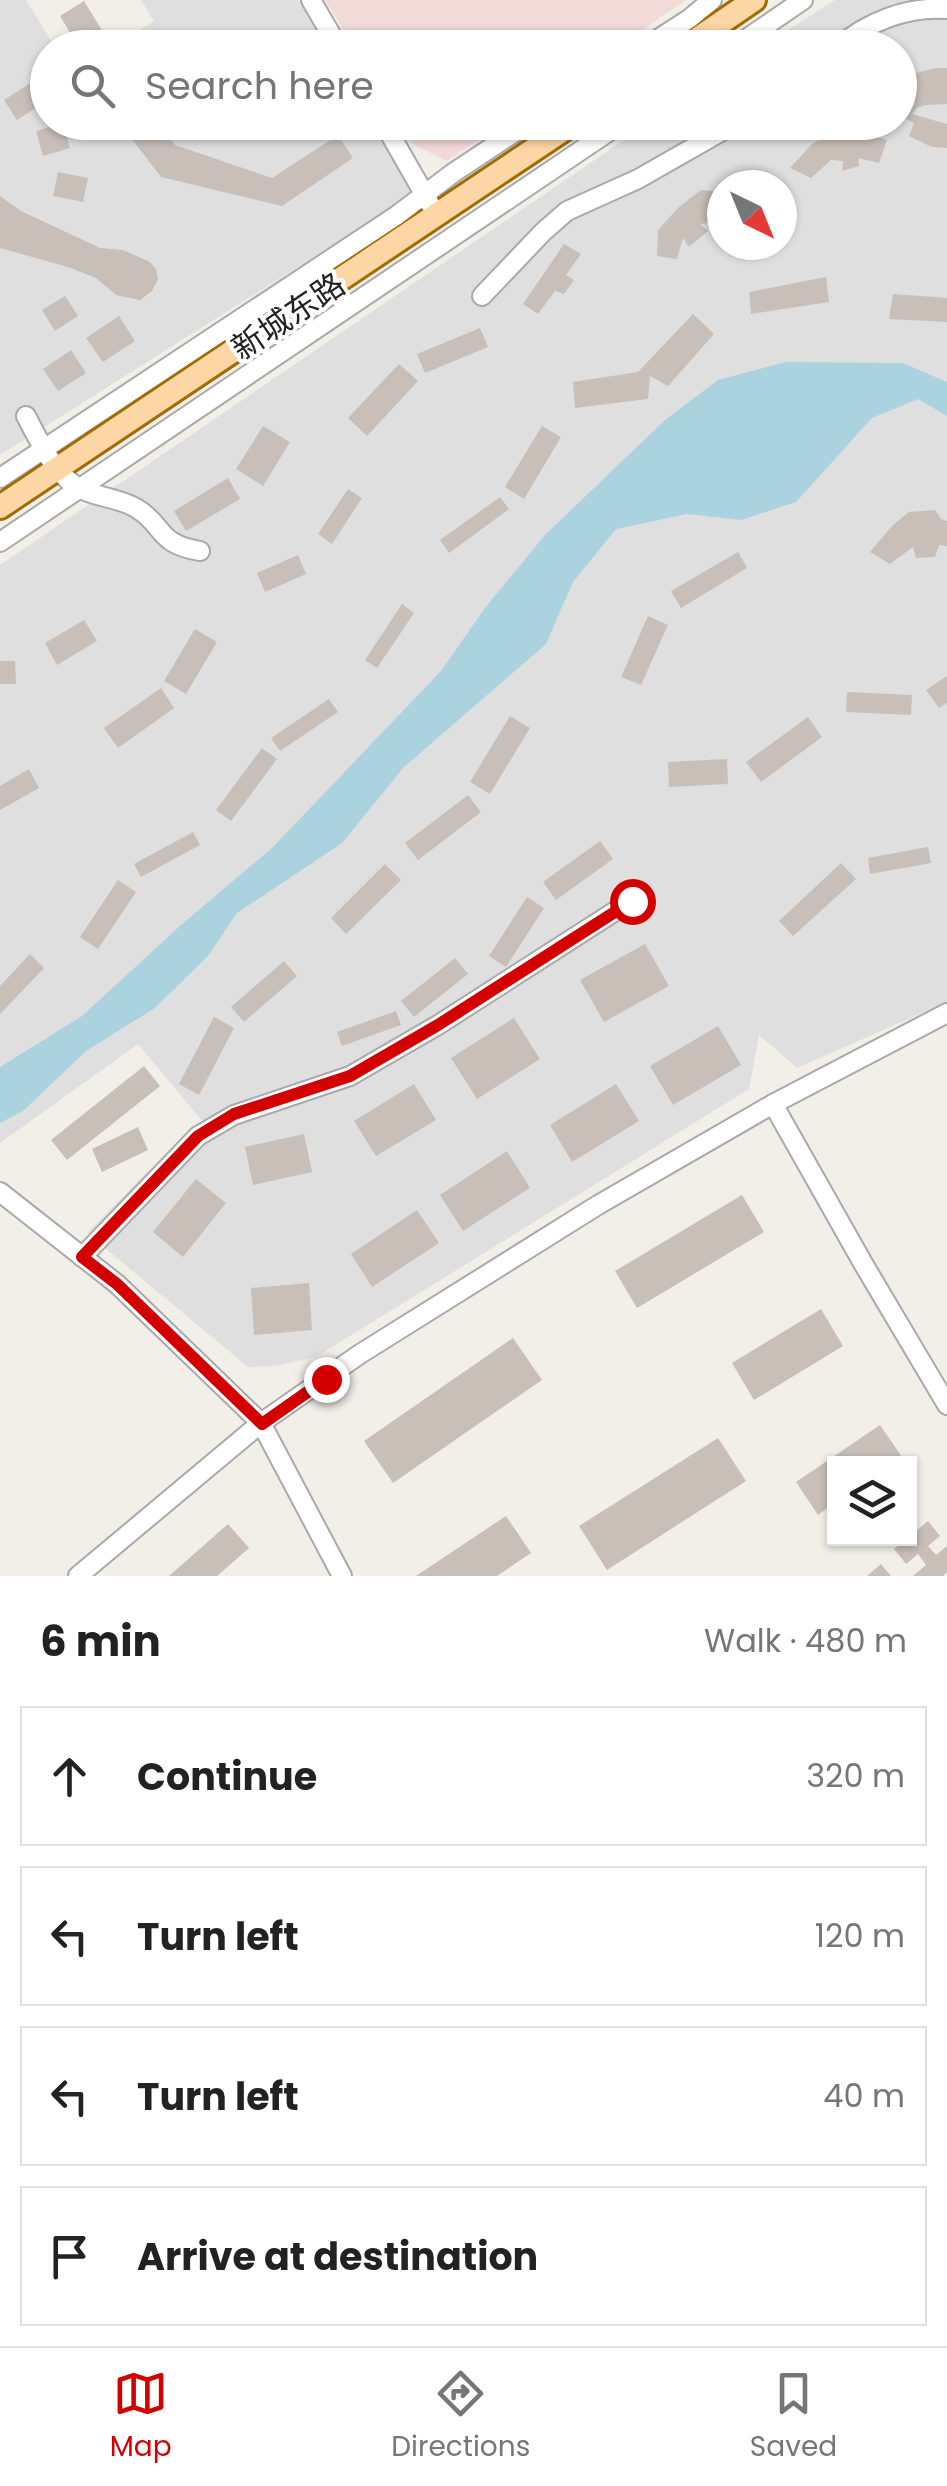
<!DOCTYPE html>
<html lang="en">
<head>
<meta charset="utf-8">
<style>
  body { margin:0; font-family:Poppins,"Noto Sans SC",sans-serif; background:#f2f2f2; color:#222 }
  .controls { position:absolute; right:30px; bottom:30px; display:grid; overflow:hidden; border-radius:0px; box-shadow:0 2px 8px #0004 }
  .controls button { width:90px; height:90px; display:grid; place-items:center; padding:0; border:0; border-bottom:2px solid #e0e0e0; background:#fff; color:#222; font:50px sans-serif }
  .compass { position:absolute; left:707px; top:170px; width:90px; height:90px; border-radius:50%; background:#fff; box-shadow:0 2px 8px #0004; rotate:137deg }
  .stop { position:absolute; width:30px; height:30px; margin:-22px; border:8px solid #d40000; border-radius:50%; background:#fff }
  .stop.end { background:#d40000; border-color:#fff; box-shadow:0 2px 10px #0008 }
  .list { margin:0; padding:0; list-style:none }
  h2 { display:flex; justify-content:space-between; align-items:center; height:130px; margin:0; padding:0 40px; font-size:42px }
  h2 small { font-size:32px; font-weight:400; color:#767676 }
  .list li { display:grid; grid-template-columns:65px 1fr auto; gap:30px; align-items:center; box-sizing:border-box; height:140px; margin:0 20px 20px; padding:0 20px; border:2px solid #e0e0e0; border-radius:0px }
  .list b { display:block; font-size:38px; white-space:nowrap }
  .list em { font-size:32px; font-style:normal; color:#767676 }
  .icon { flex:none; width:55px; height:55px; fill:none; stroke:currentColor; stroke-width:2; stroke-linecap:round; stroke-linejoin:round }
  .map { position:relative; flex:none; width:947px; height:1576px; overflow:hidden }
  .search { position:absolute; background:#fff; box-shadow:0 2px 8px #0004; left:30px; right:30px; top:30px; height:110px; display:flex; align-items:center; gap:25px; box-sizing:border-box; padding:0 35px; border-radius:55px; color:#767676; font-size:38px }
  .sheet { height:770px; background:#fff }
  nav { display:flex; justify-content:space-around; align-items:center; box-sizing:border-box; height:140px; border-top:2px solid #e0e0e0; background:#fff; font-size:28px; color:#767676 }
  nav a { display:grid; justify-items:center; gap:5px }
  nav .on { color:#d40000 }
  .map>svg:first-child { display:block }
  .residential { fill:#e0dfdf; fill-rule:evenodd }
  .commercial { fill:#f2dad9 }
  .water { fill:#aad3df }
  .building { fill:#c7bfb8 }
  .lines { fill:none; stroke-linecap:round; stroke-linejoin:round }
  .minor-casing { stroke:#a9a9a9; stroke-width:22 }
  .major-casing { stroke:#a06b00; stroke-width:28 }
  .minor { stroke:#fff; stroke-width:18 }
  .major { stroke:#fcd6a4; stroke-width:22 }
  .route { stroke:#d40000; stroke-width:12 }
  .labels { text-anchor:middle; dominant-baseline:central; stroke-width:8; stroke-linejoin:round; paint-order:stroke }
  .street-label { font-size:32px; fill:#222; stroke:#fff }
</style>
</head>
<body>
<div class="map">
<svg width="947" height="1576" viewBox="0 0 947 1576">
  <rect width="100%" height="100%" fill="#f2efe9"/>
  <g class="residential">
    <polygon points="0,0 26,0 55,47 48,48 48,122 375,123 418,191 0,455"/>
    <polygon points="141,0 298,0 328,47 113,47 154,21"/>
    <path d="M 835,0 L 947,0 L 947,1002 L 797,1068 L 759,1035 L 749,1089 L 316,1357 L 275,1366 L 248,1367 L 87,1233 L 184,1135 L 203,1122 L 138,1044 L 0,1143 L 0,565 L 649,123 L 900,122 L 900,48 L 761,47 ZM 722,185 L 782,185 L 782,245 L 722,245 Z"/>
  </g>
  <g class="commercial">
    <polygon points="325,0 686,0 616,48 354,47"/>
    <polygon points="400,123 504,123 447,161 414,145"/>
  </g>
  <polygon class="water" points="786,362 903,363 947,382 947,416 918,399 872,418 796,502 741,520 687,514 616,529 573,582 546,644 404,767 342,843 237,913 208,956 155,1008 86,1051 23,1111 0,1123 0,1067 82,1016 181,925 272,848 441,671 485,608 545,535 665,420 718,380"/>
  <g class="building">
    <polygon points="84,1 103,32 79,47 60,16"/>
    <polygon points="936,68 947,68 947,104 925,105 917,108 912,114 947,124 947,148 932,147 909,136 914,123 900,116 900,80 908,75"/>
    <polygon points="32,82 45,102 17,120 4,100"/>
    <polygon points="119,122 159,122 175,145 272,178 338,135 353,158 282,206 161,177"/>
    <polygon points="63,123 70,148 43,156 36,131"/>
    <polygon points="859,125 863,133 887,140 879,163 858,158 859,166 842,171 843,161 831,160 811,178 790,168 812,144 840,126"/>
    <polygon points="58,172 88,178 83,202 53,196"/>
    <polygon points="701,190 722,192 722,222 700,224 708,231 689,247 683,238 677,259 657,256 658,230 679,207"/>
    <polygon points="0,196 21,211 100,248 123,250 150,262 156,269 158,279 152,291 140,300 116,295 96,278 68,267 0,248"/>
    <polygon points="564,244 581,254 566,275 574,280 564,294 555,291 538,314 523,304"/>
    <polygon points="826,277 829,302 751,314 749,292"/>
    <polygon points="893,294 947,298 947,322 889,319"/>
    <polygon points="65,296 78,316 55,331 42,310"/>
    <polygon points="693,314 714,334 668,386 650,376 648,399 575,408 573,382 638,372"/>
    <polygon points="119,316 135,341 103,362 86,338"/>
    <polygon points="480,328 488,347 425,373 417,354"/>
    <polygon points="71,350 86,373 58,391 43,369"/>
    <polygon points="399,364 418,381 367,436 348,418"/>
    <polygon points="263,426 290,442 263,486 236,469"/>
    <polygon points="542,426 561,437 524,499 505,487"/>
    <polygon points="228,478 240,499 186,531 174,511"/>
    <polygon points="348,489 362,498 332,544 318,534"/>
    <polygon points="500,497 509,509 449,553 440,540"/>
    <polygon points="935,510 941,519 947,521 947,546 939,545 935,557 916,558 913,547 890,564 870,552 893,525 909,512"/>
    <polygon points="738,552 747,568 681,608 671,591"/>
    <polygon points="298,555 306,574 265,592 257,573"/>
    <polygon points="402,604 414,613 377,668 365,660"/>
    <polygon points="648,616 668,625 641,685 621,677"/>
    <polygon points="84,620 97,641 57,665 45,643"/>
    <polygon points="195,629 217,642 186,694 164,681"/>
    <polygon points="0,661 15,661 16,684 0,684"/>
    <polygon points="947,676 947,703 939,708 926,690"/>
    <polygon points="161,688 174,708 118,748 104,728"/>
    <polygon points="847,692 912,695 911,715 846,712"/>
    <polygon points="329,699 338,712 280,751 271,738"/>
    <polygon points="510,716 530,728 490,794 470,782"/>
    <polygon points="808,717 822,737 761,782 746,762"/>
    <polygon points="262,748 277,759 231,821 216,810"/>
    <polygon points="727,759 728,784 669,787 668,762"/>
    <polygon points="29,769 39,788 0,810 0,786"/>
    <polygon points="468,795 481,812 418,860 405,843"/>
    <polygon points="193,832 200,845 141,877 134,864"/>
    <polygon points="600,841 613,859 556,900 543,882"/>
    <polygon points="928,847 931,863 870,874 868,858"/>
    <polygon points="841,863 856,879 793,936 779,921"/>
    <polygon points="385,864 401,880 346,934 331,918"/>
    <polygon points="118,880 136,892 98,949 80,937"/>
    <polygon points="527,897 544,908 506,967 489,956"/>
    <polygon points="645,944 669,986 604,1022 580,980"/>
    <polygon points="30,954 44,968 0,1014 0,986"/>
    <polygon points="455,958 468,974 414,1017 401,1001"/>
    <polygon points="284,961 297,976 244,1022 231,1007"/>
    <polygon points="396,1011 401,1025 342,1046 337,1032"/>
    <polygon points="214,1017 234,1028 199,1095 179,1084"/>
    <polygon points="514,1018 540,1059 477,1099 451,1058"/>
    <polygon points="718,1026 741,1065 673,1105 650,1066"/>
    <polygon points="144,1066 160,1086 67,1160 51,1140"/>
    <polygon points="414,1084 436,1120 376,1156 354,1121"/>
    <polygon points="616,1084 639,1121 572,1162 550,1125"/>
    <polygon points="138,1127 148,1150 102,1172 92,1149"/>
    <polygon points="304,1134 312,1172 253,1185 245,1147"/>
    <polygon points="507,1151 530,1188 463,1231 440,1195"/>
    <polygon points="196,1179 226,1203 183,1257 153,1232"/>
    <polygon points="742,1195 764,1232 637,1308 615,1271"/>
    <polygon points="417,1210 439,1243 372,1287 351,1254"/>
    <polygon points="309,1283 312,1330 254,1335 251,1288"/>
    <polygon points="821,1309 843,1346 754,1400 732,1363"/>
    <polygon points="513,1338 542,1380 393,1483 364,1441"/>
    <polygon points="880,1425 902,1457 893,1464 834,1464 834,1503 818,1515 796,1482"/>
    <polygon points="718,1438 746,1481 607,1570 579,1526"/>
    <polygon points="506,1516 531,1553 497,1576 416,1576"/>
    <polygon points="928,1521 940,1536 928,1546 936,1555 947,1546 947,1572 943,1576 913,1576 926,1565 918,1554 906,1564 894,1549"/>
    <polygon points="228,1524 249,1548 217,1576 169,1576"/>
    <polygon points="881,1564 891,1576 867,1576"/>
  </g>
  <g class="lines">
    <g class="minor-casing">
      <g id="minor">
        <polyline points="311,0 339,48"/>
        <polyline points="644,48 689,19 712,0"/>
        <polyline points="733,48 803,0"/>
        <path d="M 837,48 C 867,22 907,6 947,9"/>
        <polyline points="383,122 430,204"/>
        <polyline points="482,296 543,232 567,211 638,179 738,122"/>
        <path d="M 26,416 C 40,442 55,477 83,490 C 101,498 119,498 136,508 C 165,525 156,544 200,551"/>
        <polyline points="0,478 396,216 453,173 530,122"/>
        <polyline points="0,542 623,122"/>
        <polyline points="773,1104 864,1265 947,1405"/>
        <polyline points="0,1192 117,1284 261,1423 360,1354 598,1205 773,1104 947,1013"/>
        <polyline points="82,1257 198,1136 234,1115 350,1076 438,1025 631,901"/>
        <polyline points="78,1576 261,1423 342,1576"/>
      </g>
    </g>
    <g class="major-casing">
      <g id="major">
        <polyline points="684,48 754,0"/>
        <polyline points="0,507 575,122"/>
      </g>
    </g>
    <use href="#minor" class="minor"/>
    <use href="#major" class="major"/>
  </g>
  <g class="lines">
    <polyline class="route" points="326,1379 262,1424 117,1284 82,1257 198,1136 234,1114 350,1076 438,1025 632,901"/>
  </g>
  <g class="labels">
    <g class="street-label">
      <text transform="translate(288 316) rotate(-34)">新城东路</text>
    </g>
  </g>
</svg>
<div class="controls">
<button><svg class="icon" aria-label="layers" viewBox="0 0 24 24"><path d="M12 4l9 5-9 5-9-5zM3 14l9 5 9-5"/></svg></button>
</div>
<svg class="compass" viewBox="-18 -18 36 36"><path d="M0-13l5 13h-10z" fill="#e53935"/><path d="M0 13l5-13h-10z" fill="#767676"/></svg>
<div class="stop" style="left:632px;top:901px"></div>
<div class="stop end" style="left:326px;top:1379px"></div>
<div class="search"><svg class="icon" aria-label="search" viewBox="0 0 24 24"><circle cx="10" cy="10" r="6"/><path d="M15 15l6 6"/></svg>Search here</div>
</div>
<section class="sheet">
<h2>6 min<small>Walk · 480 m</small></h2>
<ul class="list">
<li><svg class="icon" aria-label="ahead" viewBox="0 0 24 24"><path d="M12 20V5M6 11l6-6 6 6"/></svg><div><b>Continue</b></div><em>320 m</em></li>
<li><svg class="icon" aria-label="left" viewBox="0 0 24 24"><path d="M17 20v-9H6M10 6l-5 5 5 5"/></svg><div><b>Turn left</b></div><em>120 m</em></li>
<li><svg class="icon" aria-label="left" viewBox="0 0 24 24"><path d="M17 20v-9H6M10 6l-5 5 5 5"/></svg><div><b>Turn left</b></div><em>40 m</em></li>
<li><svg class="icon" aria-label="arrive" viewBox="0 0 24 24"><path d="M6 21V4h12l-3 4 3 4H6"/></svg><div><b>Arrive at destination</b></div></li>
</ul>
</section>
<nav>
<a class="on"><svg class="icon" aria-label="map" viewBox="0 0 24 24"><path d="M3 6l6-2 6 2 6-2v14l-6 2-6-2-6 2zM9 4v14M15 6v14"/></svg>Map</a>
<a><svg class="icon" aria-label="directions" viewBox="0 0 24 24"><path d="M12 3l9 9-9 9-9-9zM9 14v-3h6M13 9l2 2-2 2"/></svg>Directions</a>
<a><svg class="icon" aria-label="saved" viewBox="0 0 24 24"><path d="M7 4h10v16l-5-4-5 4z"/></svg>Saved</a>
</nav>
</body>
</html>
